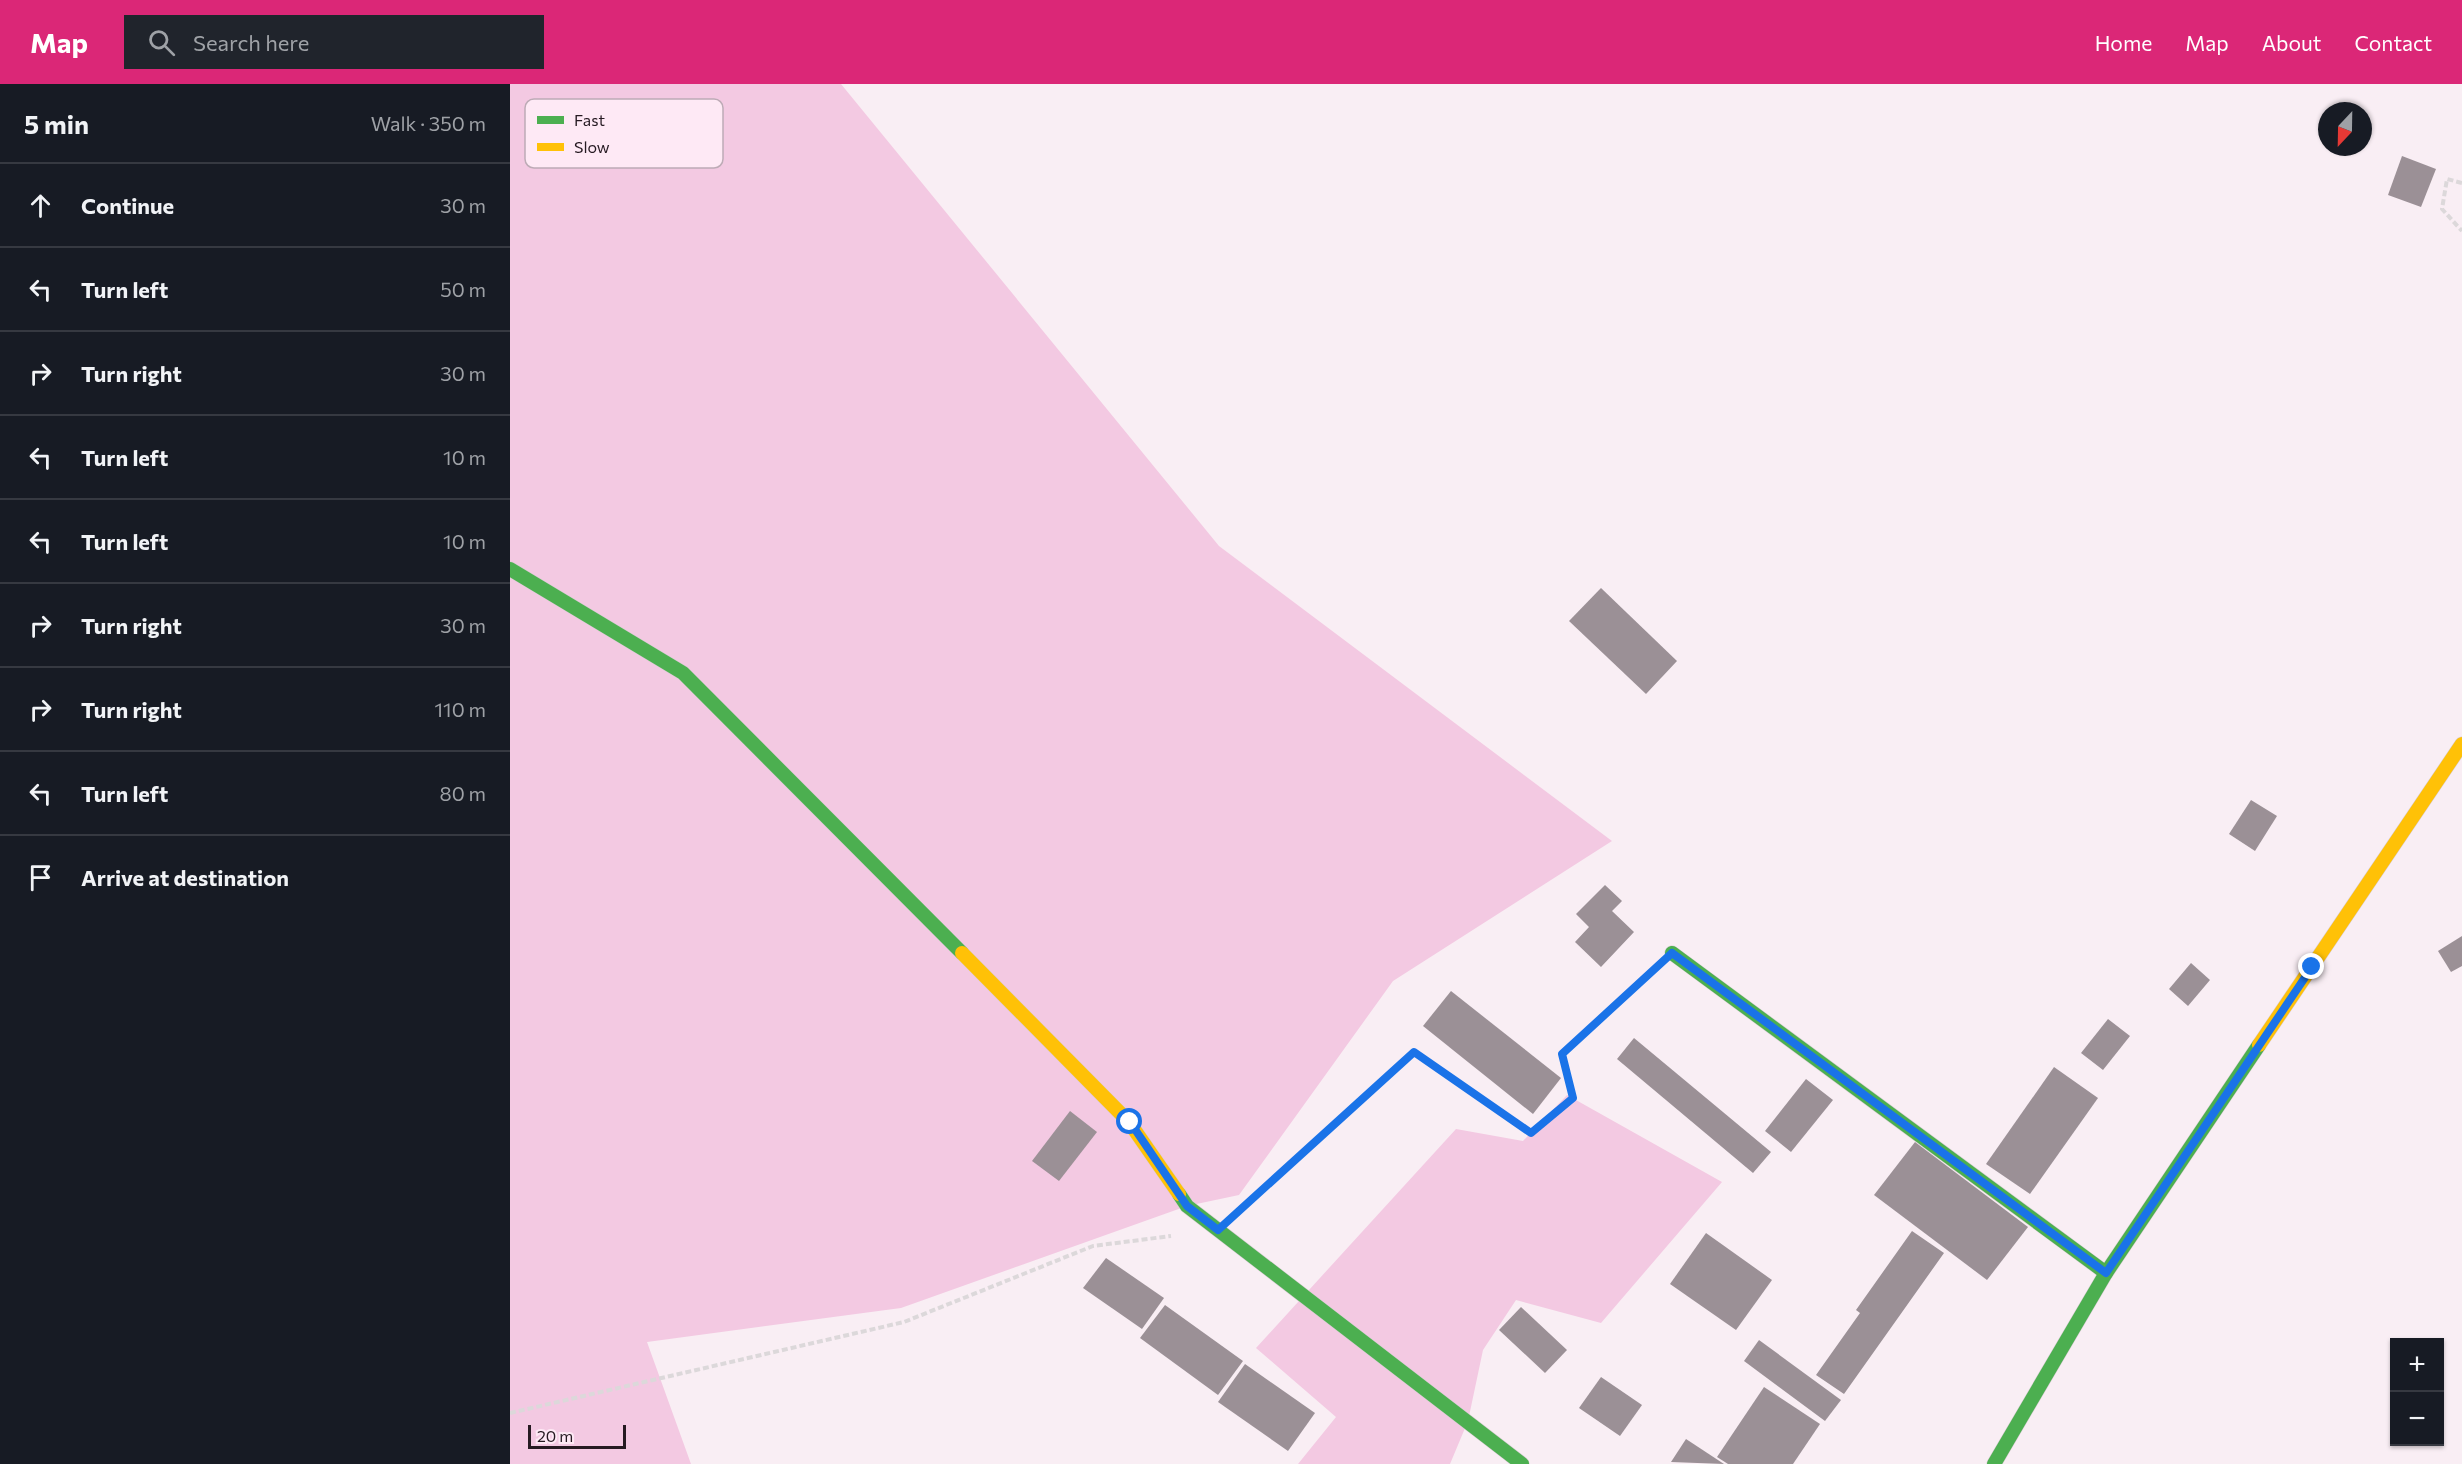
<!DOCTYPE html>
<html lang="en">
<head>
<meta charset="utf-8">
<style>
  body { margin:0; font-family:Commissioner,sans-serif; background:#20242c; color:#f1f3f6 }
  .controls { position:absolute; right:18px; bottom:18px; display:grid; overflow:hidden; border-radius:0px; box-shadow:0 2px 4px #0004 }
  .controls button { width:54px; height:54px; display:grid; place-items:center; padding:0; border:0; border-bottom:2px solid #363941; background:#171b24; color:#f1f3f6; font:30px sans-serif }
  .compass { position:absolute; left:1808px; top:18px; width:54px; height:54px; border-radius:50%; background:#171b24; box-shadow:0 2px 4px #0004; rotate:202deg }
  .scale { position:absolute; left:18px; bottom:15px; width:98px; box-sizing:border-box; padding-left:6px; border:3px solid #261a22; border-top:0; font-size:16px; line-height:21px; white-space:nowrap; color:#261a22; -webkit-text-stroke:4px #fee9f5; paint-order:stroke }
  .stop { position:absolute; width:18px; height:18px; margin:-14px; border:4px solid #1a73e8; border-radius:50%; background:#fff }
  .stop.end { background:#1a73e8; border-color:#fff; box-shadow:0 2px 6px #0008 }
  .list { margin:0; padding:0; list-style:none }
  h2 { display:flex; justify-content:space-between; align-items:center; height:78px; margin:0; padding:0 24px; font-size:26px }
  h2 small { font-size:20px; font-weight:400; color:#9ea1a6 }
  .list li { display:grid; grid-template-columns:39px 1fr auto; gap:18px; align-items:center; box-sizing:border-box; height:84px; padding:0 24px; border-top:2px solid #363941 }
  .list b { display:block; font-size:22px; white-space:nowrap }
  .list em { font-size:20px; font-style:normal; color:#9ea1a6 }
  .icon { flex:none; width:33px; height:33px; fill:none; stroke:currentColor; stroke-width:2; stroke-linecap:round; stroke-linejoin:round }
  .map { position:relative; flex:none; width:1952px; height:1380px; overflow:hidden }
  header { display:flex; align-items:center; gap:36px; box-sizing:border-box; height:84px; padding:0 30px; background:#db2777; color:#fff }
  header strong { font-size:28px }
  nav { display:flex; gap:33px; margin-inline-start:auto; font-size:21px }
  .search { width:420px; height:54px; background:#20242c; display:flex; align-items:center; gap:15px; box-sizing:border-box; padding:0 21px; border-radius:0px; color:#9ea1a6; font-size:22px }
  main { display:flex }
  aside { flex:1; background:#171b24 }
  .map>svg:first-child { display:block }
  .green { fill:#f3c9e2 }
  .building { fill:#9b9096 }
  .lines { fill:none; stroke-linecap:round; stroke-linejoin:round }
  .fast-casing { stroke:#d7ccd2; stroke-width:15 }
  .slow-casing { stroke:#d7ccd2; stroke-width:15 }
  .path { stroke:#dcd8da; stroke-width:4; stroke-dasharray:6 3; stroke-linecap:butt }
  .fast { stroke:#4caf50; stroke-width:14 }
  .slow { stroke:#ffc107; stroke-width:14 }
  .route { stroke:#1a73e8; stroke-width:8 }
  .key { fill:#fee9f5; stroke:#bdabb6; stroke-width:1.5 }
  .key-label { font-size:16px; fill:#261a22 }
</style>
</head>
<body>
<header>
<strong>Map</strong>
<div class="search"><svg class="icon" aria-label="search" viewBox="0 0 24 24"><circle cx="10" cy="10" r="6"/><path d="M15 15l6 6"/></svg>Search here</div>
<nav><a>Home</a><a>Map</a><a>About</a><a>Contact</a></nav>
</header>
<main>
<aside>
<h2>5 min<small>Walk · 350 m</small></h2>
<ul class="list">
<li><svg class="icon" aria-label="ahead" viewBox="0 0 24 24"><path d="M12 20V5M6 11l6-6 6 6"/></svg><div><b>Continue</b></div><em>30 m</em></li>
<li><svg class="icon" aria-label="left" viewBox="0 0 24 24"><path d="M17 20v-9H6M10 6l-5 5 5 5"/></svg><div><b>Turn left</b></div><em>50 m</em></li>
<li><svg class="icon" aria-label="right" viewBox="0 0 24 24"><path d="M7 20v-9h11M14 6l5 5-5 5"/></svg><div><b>Turn right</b></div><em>30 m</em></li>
<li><svg class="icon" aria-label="left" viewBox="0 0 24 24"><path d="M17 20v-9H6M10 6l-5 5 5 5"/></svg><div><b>Turn left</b></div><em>10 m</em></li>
<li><svg class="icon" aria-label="left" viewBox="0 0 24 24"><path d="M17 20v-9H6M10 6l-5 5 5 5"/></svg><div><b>Turn left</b></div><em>10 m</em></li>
<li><svg class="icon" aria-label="right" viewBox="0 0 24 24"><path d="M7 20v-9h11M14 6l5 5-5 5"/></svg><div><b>Turn right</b></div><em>30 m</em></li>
<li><svg class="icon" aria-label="right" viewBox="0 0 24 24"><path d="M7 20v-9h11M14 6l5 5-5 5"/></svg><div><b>Turn right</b></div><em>110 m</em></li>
<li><svg class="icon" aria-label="left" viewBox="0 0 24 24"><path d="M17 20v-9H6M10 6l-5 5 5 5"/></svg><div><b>Turn left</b></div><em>80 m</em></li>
<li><svg class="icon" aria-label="arrive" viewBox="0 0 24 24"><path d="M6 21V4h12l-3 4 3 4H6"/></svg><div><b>Arrive at destination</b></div></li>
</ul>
</aside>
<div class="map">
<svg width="1952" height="1380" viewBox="0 0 1952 1380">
  <rect width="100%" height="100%" fill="#f9eef4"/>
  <g class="green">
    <polygon points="0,0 331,0 709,462 1102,757 883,897 729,1111 677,1122 391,1224 137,1258 181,1380 0,1380"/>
    <polygon points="1057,1011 1212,1098 1091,1239 1006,1216 973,1266 958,1337 940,1380 788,1380 826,1333 746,1264 946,1045 1013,1057"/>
  </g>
  <g class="building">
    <polygon points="1892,72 1926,85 1911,123 1878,111"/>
    <polygon points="1091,504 1167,577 1136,610 1059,537"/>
    <polygon points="1741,716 1767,732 1745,767 1719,750"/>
    <polygon points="1095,801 1112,817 1102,827 1124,848 1091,883 1065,858 1079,843 1066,830"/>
    <polygon points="1952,852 1952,882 1941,888 1928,867"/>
    <polygon points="1681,879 1700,896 1678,922 1659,905"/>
    <polygon points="941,907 1051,994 1023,1030 913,942"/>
    <polygon points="1598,935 1620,952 1593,986 1571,969"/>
    <polygon points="1124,954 1261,1068 1243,1089 1107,975"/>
    <polygon points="1544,983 1588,1014 1520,1110 1476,1080"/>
    <polygon points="1296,995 1323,1016 1281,1068 1255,1047"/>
    <polygon points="560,1027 587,1048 549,1097 522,1077"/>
    <polygon points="1405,1058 1518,1143 1477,1196 1364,1111"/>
    <polygon points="1402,1147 1434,1169 1334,1310 1306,1291 1350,1229 1346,1226"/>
    <polygon points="1196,1149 1262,1196 1226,1246 1160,1200"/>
    <polygon points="596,1174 654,1214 632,1245 573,1204"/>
    <polygon points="655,1221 733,1277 708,1311 630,1254"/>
    <polygon points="1011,1223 1057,1266 1035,1289 989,1246"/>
    <polygon points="1249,1256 1331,1316 1315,1337 1234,1277"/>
    <polygon points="735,1280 805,1329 778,1367 708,1318"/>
    <polygon points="1091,1293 1132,1321 1110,1352 1069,1324"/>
    <polygon points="1254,1303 1310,1340 1283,1380 1218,1380 1207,1373"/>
    <polygon points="1176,1355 1214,1380 1161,1378"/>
  </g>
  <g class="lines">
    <g class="fast-casing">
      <g id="fast">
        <polyline points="0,485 173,589 452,869"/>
        <polyline points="1162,869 1596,1189"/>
        <polyline points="669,1110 677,1122 1012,1380"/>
        <polyline points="1484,1380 1596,1189 1749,961"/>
      </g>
    </g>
    <g class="slow-casing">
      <g id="slow">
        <polyline points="452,869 619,1038 669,1110"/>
        <polyline points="1749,961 1952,660"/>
      </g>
    </g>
    <g class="path">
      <polyline points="1952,99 1937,95 1932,125 1952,147"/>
      <polyline points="732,1125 904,968 1021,1049 1063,1014 1052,970 1138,892"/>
      <polyline points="0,1329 394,1238 583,1162 661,1152"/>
    </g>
    <use href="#fast" class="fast"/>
    <use href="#slow" class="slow"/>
  </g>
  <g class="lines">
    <polyline class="route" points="620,1038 677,1122 708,1146 904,968 1021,1049 1063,1014 1052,970 1162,869 1596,1189 1802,883"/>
  </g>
  <rect x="15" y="15" width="198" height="69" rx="9" class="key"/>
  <rect x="27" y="32" width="27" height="8" fill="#4caf50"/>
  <rect x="27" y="59" width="27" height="8" fill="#ffc107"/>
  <g class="key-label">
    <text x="64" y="42">Fast</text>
    <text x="64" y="69">Slow</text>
  </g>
</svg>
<div class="controls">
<button>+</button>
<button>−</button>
</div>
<svg class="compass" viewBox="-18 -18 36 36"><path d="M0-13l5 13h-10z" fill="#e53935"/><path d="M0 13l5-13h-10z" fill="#9ea1a6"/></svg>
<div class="scale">20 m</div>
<div class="stop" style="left:620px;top:1038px"></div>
<div class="stop end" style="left:1802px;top:883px"></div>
</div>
</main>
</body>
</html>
